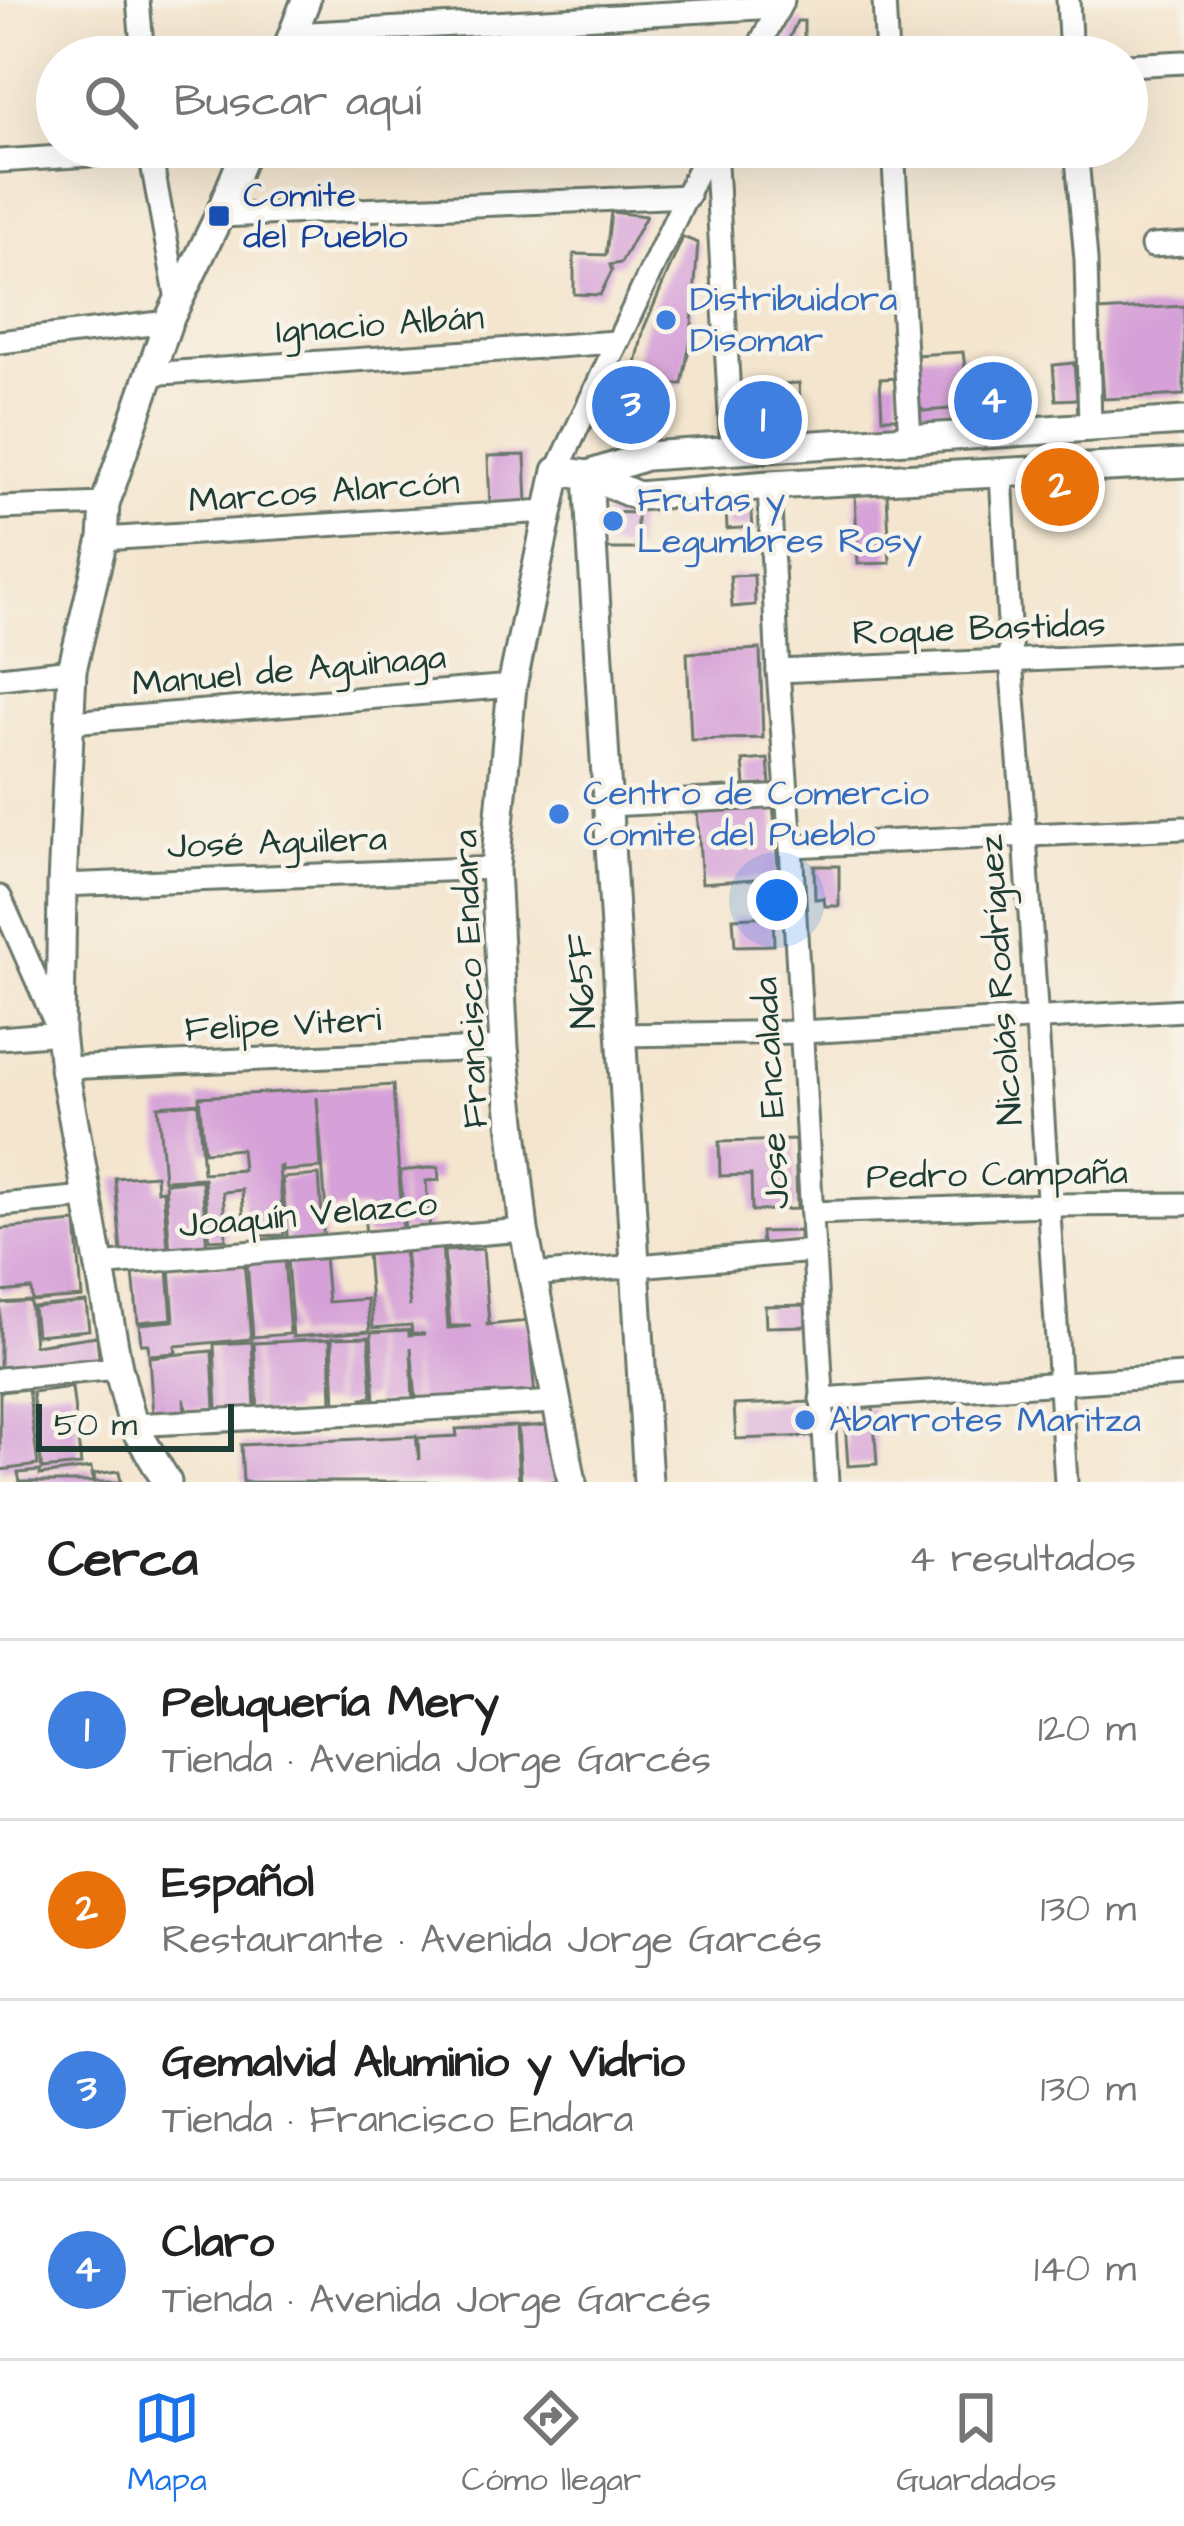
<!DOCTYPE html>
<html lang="es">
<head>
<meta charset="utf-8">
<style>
  body { margin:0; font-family:"Architects Daughter",sans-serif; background:#f2f2f2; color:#222 }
  .scale { position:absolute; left:36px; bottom:30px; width:198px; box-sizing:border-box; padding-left:12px; border:6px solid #1f3d34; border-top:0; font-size:33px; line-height:42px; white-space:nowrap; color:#1f3d34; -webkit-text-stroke:9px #f7f3e8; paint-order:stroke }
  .you { position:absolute; left:777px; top:900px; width:42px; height:42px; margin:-30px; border:9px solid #fff; border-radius:50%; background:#1a73e8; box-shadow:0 0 0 18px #1a73e833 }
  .badge { display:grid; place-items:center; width:78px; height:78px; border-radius:50%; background:#1a73e8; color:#fff; font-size:39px; font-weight:700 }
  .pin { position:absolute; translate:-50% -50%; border:6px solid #fff; box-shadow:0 3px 12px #0006 }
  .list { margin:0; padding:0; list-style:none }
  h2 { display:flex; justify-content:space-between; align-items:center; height:156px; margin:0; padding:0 48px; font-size:51px }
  h2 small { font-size:39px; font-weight:400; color:#767676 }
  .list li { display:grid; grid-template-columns:78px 1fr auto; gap:36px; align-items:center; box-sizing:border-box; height:180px; padding:0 48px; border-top:3px solid #e0e0e0 }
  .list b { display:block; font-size:45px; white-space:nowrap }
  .list p { margin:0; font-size:39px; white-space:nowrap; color:#767676 }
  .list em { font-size:39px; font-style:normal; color:#767676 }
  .icon { flex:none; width:66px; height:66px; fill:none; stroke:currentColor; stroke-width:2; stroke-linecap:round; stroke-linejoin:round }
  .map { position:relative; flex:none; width:1184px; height:1482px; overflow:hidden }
  .search { position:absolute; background:#fff; box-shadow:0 12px 48px #0002; left:36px; right:36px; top:36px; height:132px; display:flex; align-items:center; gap:30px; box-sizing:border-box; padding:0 42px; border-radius:66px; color:#767676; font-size:45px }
  .sheet { height:876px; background:#fff }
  nav { display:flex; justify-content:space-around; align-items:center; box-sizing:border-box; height:168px; border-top:3px solid #e0e0e0; background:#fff; font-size:33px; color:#767676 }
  nav a { display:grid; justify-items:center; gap:6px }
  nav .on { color:#1a73e8 }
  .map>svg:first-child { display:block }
  .building { fill:#d6a0d8 }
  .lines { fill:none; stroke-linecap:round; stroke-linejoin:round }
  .minor-casing { stroke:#6a786a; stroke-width:27 }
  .tertiary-casing { stroke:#6a786a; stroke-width:33 }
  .minor { stroke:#fff; stroke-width:21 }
  .tertiary { stroke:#fff; stroke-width:27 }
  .transit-dot { fill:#1a4fb4; stroke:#f7f3e8; stroke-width:4.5 }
  .shop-dot { fill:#3f7fe0; stroke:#f7f3e8; stroke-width:4.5 }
  .labels { text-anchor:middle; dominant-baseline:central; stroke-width:9; stroke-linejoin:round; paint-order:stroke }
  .transit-label { font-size:36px; fill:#164399; stroke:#f7f3e8; text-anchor:start }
  .shop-label { font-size:36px; fill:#366cbe; stroke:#f7f3e8; text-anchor:start }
  .street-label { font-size:36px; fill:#1f3d34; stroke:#f7f3e8 }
</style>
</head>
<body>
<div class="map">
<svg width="1184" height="1482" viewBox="0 0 1184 1482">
  <rect width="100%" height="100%" fill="#f7f3e8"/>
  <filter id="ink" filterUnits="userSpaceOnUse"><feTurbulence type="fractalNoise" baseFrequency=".00833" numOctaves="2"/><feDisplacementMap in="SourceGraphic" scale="24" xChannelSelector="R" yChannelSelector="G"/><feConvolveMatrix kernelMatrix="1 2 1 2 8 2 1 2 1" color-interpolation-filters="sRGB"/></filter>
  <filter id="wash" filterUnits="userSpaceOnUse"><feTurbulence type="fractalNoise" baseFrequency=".004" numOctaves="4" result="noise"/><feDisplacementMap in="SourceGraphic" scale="48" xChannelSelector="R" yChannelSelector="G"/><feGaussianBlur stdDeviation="2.7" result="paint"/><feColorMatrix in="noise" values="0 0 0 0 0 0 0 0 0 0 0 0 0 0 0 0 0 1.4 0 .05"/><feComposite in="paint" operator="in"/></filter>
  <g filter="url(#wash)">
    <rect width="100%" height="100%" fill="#f4e5ce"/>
    <g id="blocks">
      <g class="building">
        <polygon points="797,21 804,21 804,57 781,57"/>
        <polygon points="611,212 646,216 621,263 610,265 612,271 600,295 574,294 574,254 606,255"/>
        <polygon points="683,237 698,243 691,338 682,384 668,384 664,427 622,426 644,328"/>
        <polygon points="1184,306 1184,395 1104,399 1098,311"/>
        <polygon points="963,352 965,368 1010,364 1013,404 924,411 919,406 915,355"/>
        <polygon points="1074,363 1077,399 1056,400 1053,365"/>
        <polygon points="898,378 899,418 882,418 880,379"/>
        <polygon points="799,383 801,425 748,427 746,386"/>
        <polygon points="525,455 527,505 490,506 488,456"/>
        <polygon points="887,493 890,563 858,564 855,494"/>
        <polygon points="751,505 753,527 727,529 726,506"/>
        <polygon points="603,512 637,513 637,549 603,549"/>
        <polygon points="754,575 755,605 732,607 730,576"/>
        <polygon points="760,649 763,738 691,740 687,653"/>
        <polygon points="768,759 770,785 745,786 743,761"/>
        <polygon points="773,804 779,877 702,883 697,809"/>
        <polygon points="814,866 839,866 839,906 825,906 824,898 815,899"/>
        <polygon points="773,916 774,945 735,946 733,918"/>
        <polygon points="393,1085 403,1235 366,1237 364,1209 326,1212 317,1097 321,1168 282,1171 282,1166 279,1167 284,1235 262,1236 262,1222 244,1223 242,1190 223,1192 226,1239 209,1240 204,1178 164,1180 158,1106 198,1103 203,1173 243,1170 241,1149 204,1152 199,1097"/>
        <polygon points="795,1140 797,1209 752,1211 751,1175 720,1176 719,1142"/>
        <polygon points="438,1167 439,1180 426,1181 430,1230 405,1232 400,1171"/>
        <polygon points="156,1175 157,1191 163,1190 168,1248 121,1252 115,1178"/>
        <polygon points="319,1175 324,1242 288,1245 282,1178"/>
        <polygon points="202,1180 207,1251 170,1254 165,1183"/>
        <polygon points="76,1222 82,1297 32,1301 31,1289 0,1292 0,1229"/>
        <polygon points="799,1231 799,1244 762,1245 761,1232"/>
        <polygon points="442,1245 448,1328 471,1326 450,1326 444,1251 483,1249 489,1323 486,1325 528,1321 535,1396 417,1409 411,1347 413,1402 375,1404 371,1332 409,1330 409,1335 425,1334 412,1333 411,1325 373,1328 367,1253 404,1250 410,1307 405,1248"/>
        <polygon points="324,1255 328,1302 367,1299 370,1331 293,1337 287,1258"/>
        <polygon points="284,1259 290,1334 253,1337 247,1262"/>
        <polygon points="244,1262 251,1339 175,1346 176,1353 149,1355 148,1344 141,1344 139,1324 174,1321 170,1268"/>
        <polygon points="168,1270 172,1319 138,1322 133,1273"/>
        <polygon points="30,1301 34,1345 97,1336 100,1367 0,1375 0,1303"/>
        <polygon points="86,1302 89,1330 36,1335 33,1307"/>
        <polygon points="806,1305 806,1326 766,1327 765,1306"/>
        <polygon points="369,1337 372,1397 362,1398 362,1403 335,1404 332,1338"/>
        <polygon points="330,1339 332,1403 294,1404 294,1413 258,1414 254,1343"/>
        <polygon points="252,1342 255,1408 217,1410 214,1344"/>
        <polygon points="212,1351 215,1409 187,1410 184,1398 185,1413 153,1415 149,1357"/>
        <polygon points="72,1387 81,1465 42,1469 32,1392"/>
        <polygon points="28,1389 38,1465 0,1470 0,1392"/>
        <polygon points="811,1402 813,1436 736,1439 734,1405"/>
        <polygon points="873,1407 877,1464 848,1466 844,1409"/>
        <polygon points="546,1425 557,1482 521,1482 518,1427"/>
        <polygon points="516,1426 519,1482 243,1482 241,1445 416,1436 419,1460 418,1438 457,1436 456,1429"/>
        <polygon points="91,1468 93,1482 20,1482 18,1473 40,1471 40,1475"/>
        <polygon points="119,1471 121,1482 95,1482 94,1474"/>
      </g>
    </g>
  </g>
  <g filter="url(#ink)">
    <use href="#blocks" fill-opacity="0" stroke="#6a786a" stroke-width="3"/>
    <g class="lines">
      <g class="minor-casing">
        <g id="minor">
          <polyline points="138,0 143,57"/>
          <polyline points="884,0 887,57"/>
          <polyline points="1068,0 1071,57"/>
          <polyline points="293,34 778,7"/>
          <polyline points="753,57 783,0"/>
          <polyline points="1127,65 1184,62"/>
          <polyline points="149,147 178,305"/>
          <polyline points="715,147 732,450"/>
          <polyline points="893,147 910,439"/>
          <polyline points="1076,147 1086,260 1090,427"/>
          <polyline points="0,161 150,151"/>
          <polyline points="219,216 688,196"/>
          <polyline points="1152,246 1184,244"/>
          <polyline points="0,342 168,322"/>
          <polyline points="148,374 616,342"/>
          <polyline points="557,471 709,147"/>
          <polyline points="1001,473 1011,661 1025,835 1066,1482"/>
          <polyline points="769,485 778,671 791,846 827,1482"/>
          <polyline points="0,508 105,504"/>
          <polyline points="103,539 548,511"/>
          <polyline points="778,671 1184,653"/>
          <polyline points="0,678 72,670"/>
          <polyline points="71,722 512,686"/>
          <polyline points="607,805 788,796"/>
          <polyline points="791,846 1184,828"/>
          <polyline points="62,885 495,868"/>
          <polyline points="0,897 60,1033 0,1038"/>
          <polyline points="621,1035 802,1032 1184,1010"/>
          <polyline points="64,1068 504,1048"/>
          <polyline points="0,1205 86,1197"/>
          <polyline points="812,1213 1049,1205 1184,1204"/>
          <polyline points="97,1265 524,1230"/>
          <polyline points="532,1275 814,1251"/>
          <polyline points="0,1379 118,1368"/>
          <polyline points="821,1399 1184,1375"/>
          <polyline points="133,1425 556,1402"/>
        </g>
      </g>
      <g class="tertiary-casing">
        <g id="tertiary">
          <polyline points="284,57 306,0"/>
          <polyline points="588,475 648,1482"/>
          <polyline points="588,475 646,456 1184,421"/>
          <polyline points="167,1482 133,1425 118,1368 64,1068 60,1033 62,885 72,670 103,539 105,504 168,322 219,216 247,147"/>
          <polyline points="572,1482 524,1230 504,1048 495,868 512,686 557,471 588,475 638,496 769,485 1184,463"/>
        </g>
      </g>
      <use href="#minor" class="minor"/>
      <use href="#tertiary" class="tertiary"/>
    </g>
  </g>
  <rect class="transit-dot" x="207" y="204" width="24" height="24" rx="6"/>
  <g class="shop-dot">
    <circle cx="666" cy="320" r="12"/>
    <circle cx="613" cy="521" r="12"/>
    <circle cx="559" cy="814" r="12"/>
    <circle cx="805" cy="1420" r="12"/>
  </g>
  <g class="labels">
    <g class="transit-label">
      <text x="243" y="195">Comite<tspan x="243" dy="41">del Pueblo</tspan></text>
    </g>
    <g class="shop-label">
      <text x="690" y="299">Distribuidora<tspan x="690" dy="41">Disomar</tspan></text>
      <text x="637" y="500">Frutas y<tspan x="637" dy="41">Legumbres Rosy</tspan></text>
      <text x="583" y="793">Centro de Comercio<tspan x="583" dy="41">Comite del Pueblo</tspan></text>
      <text x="829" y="1420">Abarrotes Maritza</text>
    </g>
    <g class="street-label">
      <text transform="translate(380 325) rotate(-4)">Ignacio Albán</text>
      <text transform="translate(324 492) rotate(-4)">Marcos Alarcón</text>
      <text transform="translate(979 629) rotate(-2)">Roque Bastidas</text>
      <text transform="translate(289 671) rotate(-5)">Manuel de Aguinaga</text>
      <text transform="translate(277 843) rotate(-2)">José Aguilera</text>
      <text transform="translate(471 979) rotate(-92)">Francisco Endara</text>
      <text transform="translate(1001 980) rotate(-94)">Nicolás Rodríguez</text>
      <text transform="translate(582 981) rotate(-93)">N65F</text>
      <text transform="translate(283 1025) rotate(-3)">Felipe Viteri</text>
      <text transform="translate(772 1093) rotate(-93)">Jose Encalada</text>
      <text transform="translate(997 1175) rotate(-1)">Pedro Campaña</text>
      <text transform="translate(308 1215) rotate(-5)">Joaquín Velazco</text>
    </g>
  </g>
</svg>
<div class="scale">50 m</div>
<div class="you"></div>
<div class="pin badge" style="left:763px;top:420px;background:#3f7fe0">1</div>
<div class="pin badge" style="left:1060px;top:487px;background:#e8710a">2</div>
<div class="pin badge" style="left:631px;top:405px;background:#3f7fe0">3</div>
<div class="pin badge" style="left:993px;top:401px;background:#3f7fe0">4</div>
<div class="search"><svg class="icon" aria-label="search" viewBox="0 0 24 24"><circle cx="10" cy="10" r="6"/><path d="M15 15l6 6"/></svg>Buscar aquí</div>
</div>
<section class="sheet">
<h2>Cerca<small>4 resultados</small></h2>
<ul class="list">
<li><span class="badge" style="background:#3f7fe0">1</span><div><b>Peluquería Mery</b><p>Tienda · Avenida Jorge Garcés</p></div><em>120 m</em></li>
<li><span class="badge" style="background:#e8710a">2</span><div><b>Español</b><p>Restaurante · Avenida Jorge Garcés</p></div><em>130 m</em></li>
<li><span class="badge" style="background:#3f7fe0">3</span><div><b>Gemalvid Aluminio y Vidrio</b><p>Tienda · Francisco Endara</p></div><em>130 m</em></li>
<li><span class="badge" style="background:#3f7fe0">4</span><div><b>Claro</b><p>Tienda · Avenida Jorge Garcés</p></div><em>140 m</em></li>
</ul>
</section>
<nav>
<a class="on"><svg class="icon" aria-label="map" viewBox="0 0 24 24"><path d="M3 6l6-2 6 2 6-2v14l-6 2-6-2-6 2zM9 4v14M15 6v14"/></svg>Mapa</a>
<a><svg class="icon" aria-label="directions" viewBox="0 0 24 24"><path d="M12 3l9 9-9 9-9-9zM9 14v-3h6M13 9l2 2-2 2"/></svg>Cómo llegar</a>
<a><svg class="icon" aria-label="saved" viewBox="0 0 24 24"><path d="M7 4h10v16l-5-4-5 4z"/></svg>Guardados</a>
</nav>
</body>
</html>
